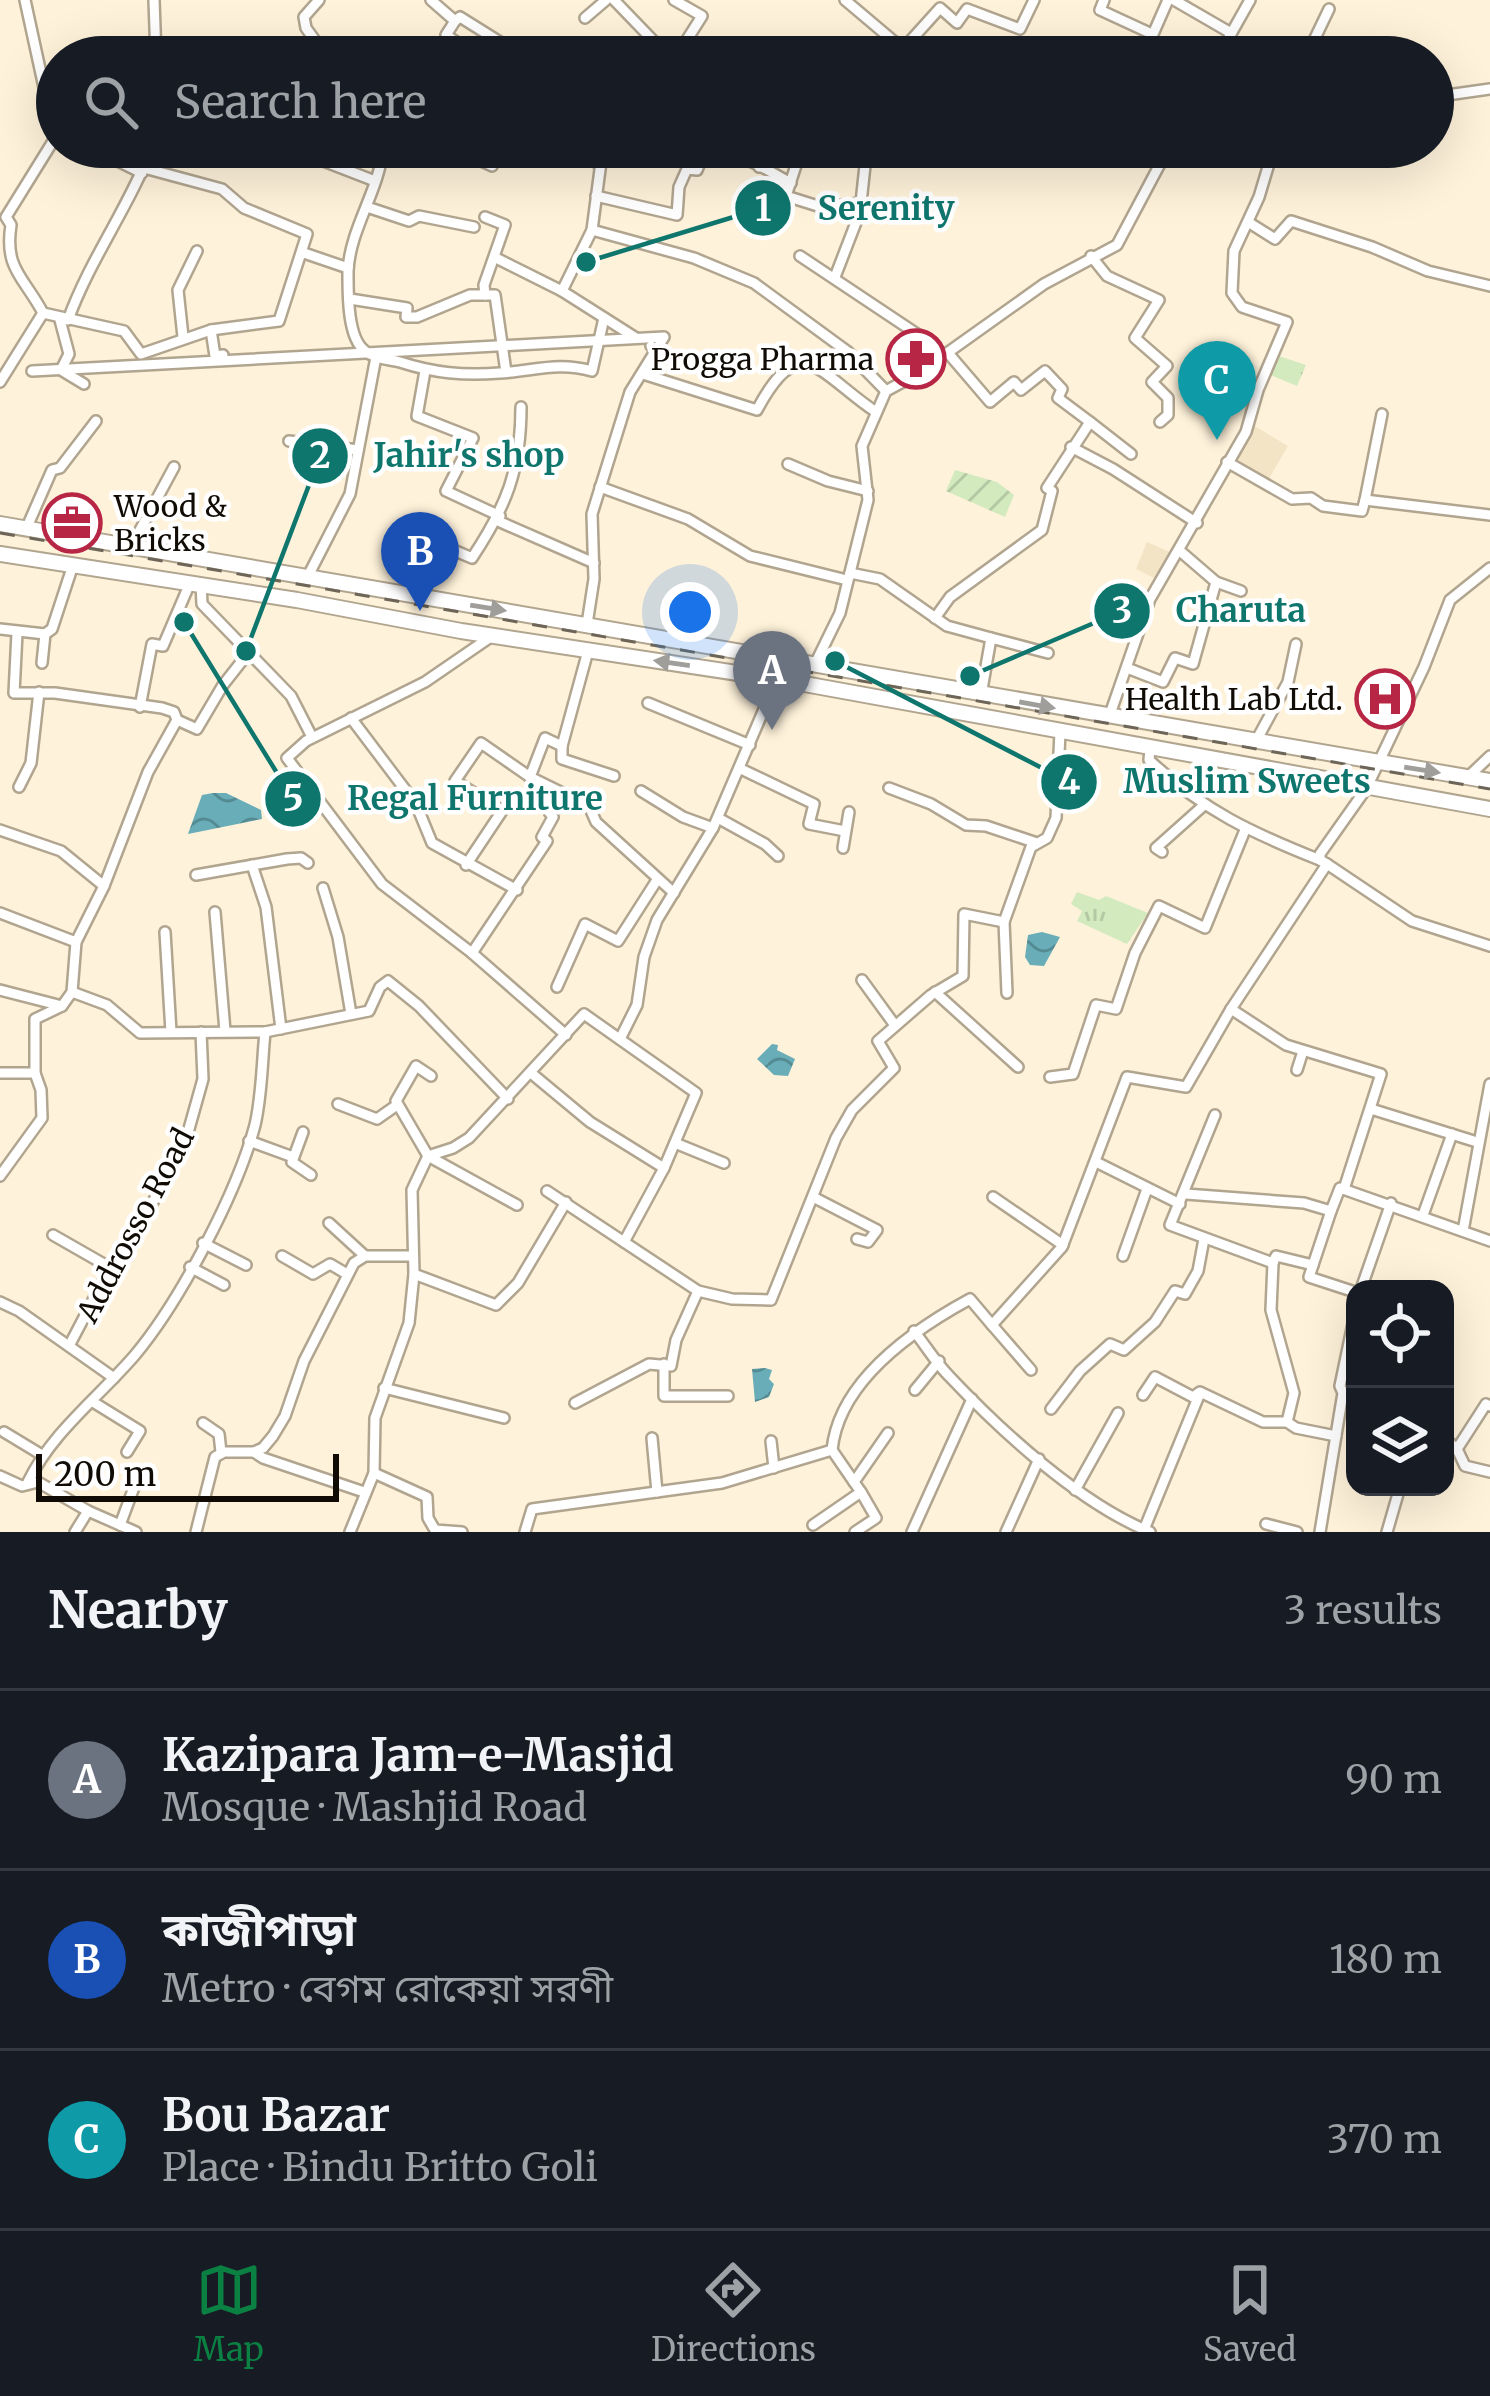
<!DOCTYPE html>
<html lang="en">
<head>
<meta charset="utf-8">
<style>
  body { margin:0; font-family:Merriweather,"Noto Sans Bengali",serif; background:#242831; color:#f1f3f6 }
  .controls { position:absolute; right:36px; bottom:36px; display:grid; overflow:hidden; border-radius:24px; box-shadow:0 12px 48px #0002 }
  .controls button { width:108px; height:108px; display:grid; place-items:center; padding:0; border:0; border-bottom:3px solid #363941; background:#171b24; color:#f1f3f6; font:60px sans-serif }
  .scale { position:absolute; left:36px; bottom:30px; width:303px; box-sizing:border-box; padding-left:12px; border:6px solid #100c05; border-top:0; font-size:33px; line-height:42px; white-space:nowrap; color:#100c05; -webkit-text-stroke:9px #fff; paint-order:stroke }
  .you { position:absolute; left:690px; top:612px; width:42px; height:42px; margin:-30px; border:9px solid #fff; border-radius:50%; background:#1a73e8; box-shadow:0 0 0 18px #1a73e833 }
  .badge { display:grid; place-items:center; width:78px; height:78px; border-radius:50%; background:#0b8043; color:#fff; font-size:39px; font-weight:700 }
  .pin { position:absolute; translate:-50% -99px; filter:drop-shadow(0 3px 6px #0008) }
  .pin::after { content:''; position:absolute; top:63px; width:42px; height:36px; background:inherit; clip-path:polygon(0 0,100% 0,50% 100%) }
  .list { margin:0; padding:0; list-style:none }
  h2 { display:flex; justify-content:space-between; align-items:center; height:156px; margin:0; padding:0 48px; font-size:51px }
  h2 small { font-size:39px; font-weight:400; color:#9ea1a6 }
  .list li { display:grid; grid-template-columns:78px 1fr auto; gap:36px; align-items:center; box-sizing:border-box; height:180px; padding:0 48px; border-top:3px solid #363941 }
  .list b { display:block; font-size:45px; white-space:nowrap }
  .list p { margin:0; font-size:39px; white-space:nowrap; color:#9ea1a6 }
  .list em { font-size:39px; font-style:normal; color:#9ea1a6 }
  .icon { flex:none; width:66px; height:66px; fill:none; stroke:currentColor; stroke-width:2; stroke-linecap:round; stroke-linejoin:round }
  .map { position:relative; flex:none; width:1490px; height:1532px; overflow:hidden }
  .search { position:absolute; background:#171b24; box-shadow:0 12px 48px #0002; left:36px; right:36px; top:36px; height:132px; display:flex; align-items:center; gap:30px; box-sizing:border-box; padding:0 42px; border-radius:66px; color:#9ea1a6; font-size:45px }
  .sheet { height:696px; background:#171b24 }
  nav { display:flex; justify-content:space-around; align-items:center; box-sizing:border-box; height:168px; border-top:3px solid #363941; background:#171b24; font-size:33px; color:#9ea1a6 }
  nav a { display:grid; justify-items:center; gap:6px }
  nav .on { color:#0b8043 }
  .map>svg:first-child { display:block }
  .built { fill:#f3e4c6 }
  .park { fill:url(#park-tufts) }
  .garden { fill:url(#garden-furrows) }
  .water { fill:url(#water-waves) }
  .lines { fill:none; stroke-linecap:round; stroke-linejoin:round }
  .minor-casing { stroke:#b1a590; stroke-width:14 }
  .primary-casing { stroke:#b1a590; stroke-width:18 }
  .minor { stroke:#fff; stroke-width:9 }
  .primary { stroke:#fff; stroke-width:14 }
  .rail { stroke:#6d6558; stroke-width:3; stroke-dasharray:15 15; stroke-linecap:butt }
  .oneway { fill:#9f9e9b }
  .labels { text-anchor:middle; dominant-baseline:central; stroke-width:9; stroke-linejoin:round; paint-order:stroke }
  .poi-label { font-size:30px; fill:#100c05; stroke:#fff; text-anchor:end }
  .street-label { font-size:30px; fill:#100c05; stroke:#fff }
  .leader { fill:none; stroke:#0f766e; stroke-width:4.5 }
  .callout-dot { fill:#0f766e; stroke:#fff; stroke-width:4.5 }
  .mark-label { font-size:36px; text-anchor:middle; font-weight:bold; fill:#fff }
  .callout-label { font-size:33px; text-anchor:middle; font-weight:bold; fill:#0f766e; stroke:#fff; stroke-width:9; stroke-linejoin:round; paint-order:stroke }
</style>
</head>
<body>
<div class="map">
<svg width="1490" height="1532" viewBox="0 0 1490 1532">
  <defs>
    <pattern id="park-tufts" width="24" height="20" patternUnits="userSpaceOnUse" patternTransform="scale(3)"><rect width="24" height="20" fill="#d3eabf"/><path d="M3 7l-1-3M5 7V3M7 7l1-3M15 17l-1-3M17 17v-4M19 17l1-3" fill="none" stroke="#b4c8a3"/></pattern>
    <pattern id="garden-furrows" width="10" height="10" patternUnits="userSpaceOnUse" patternTransform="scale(3)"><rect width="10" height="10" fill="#d3eabf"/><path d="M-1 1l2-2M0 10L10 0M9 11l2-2" fill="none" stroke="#b4c8a3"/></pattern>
    <pattern id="water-waves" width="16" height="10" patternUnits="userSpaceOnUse" patternTransform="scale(3)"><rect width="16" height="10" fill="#68adb7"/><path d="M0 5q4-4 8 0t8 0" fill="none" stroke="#548b93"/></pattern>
  </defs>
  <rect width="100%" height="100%" fill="#fef2da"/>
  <g class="built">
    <polygon points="1253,425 1288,446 1267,482 1231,461"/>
    <polygon points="1147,542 1172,553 1158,580 1136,569"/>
  </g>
  <g class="park">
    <polygon points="1276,355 1306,365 1297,386 1268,374"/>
    <polygon points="1077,892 1099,900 1106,896 1148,913 1127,944 1077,921 1082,911 1071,904"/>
  </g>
  <polygon class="garden" points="955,470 997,482 1014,495 1005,517 946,491"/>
  <g class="water">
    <polygon points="213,793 226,793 261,810 262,819 188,834 202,795"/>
    <polygon points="1042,932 1060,937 1044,966 1030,965 1025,957 1028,935"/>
    <polygon points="772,1044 778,1045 777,1050 795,1059 788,1076 774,1075 757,1059"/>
    <polygon points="765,1368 772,1370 769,1379 774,1384 769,1397 755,1402 752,1369"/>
  </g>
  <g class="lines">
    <g class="minor-casing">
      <g id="minor">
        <polyline points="154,0 156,57"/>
        <polyline points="319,0 304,17 306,28 327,57"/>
        <polyline points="431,0 455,21 460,17 511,49"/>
        <polyline points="614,0 669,57"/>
        <polyline points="674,0 702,16 676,57"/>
        <polyline points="845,0 903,49 920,57"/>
        <polyline points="1104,0 1100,10 1152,34"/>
        <polyline points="1174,0 1231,33"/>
        <polyline points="585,18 606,0"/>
        <polyline points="903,49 940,8 957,23 967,9 1020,29 1034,0"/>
        <polyline points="1221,51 1240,57"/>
        <polyline points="448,57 455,41 446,35 455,21"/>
        <polyline points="1143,57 1168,0"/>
        <polyline points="1218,57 1250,0"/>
        <polyline points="1306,57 1329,9"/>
        <polyline points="1433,97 1490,89"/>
        <polyline points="89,147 142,173"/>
        <polyline points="287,147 375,181"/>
        <path d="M 383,147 C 380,190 350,228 348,271 C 348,292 347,338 365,351 C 375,359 388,359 400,362 C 434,373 464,376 500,373 C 534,371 558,361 592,371 L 604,318"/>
        <polyline points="468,147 466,154 492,166"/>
        <polyline points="560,147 600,164"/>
        <polyline points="603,147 592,230 562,291 636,338"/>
        <polyline points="802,147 786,196 821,207 861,203"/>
        <polyline points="759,167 767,147"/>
        <path d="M 596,196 L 677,215 L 679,187 L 687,169 L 697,170 L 702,158 C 740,148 758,166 791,183"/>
        <polyline points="367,207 409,221 419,216 474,227"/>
        <polyline points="485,217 505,225 484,285 485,295"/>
        <polyline points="1248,222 1275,239 1291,221 1372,247 1428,271 1490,286"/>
        <polyline points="592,230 694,258 754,283 848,352 886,391"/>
        <polyline points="304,253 348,268"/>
        <polyline points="800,256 926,340 940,356"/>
        <polyline points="1091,256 1107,276 1159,300 1135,338 1167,366 1152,382 1168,398 1168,415 1160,422"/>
        <polyline points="496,258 562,291"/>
        <polyline points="835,277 860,212 867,147"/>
        <polyline points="350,299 407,308 406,317 417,317 470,295 495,295 506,372"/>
        <polyline points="43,313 124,331 141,354 211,330 279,321 307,234 244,208 222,189 144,168"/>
        <polyline points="60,320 69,354 61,370 84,384"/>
        <path d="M 68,320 C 90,259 129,207 152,147"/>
        <polyline points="211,330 215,356 223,355"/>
        <polyline points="183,337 178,290 197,251"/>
        <polyline points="32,371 664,337 656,350"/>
        <polyline points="425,371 417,416 473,438 446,491 500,516"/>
        <path d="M 643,374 L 757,410 C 801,327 820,375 876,412"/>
        <path d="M 0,382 L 43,313 C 24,277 4,269 11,225 L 6,217 L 55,138 L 25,0"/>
        <polyline points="1090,422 1131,454"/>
        <polyline points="289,441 358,450"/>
        <polyline points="1071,447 1113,469 1197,523"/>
        <polyline points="1227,462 1292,499 1311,498 1323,506 1362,511 1365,500 1490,515"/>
        <polyline points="788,464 828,481 868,491"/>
        <polyline points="600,487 688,519 750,556 847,580"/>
        <polyline points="1365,500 1382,414"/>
        <polyline points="498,521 594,563"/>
        <polyline points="27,527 52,470 60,468 96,421"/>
        <path d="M 418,535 L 472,558 C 506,507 521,470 521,407"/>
        <polyline points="132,545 174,467"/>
        <polyline points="1180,551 1216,582 1241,591"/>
        <polyline points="850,573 880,579 947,626 991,638"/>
        <polyline points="307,578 350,494 376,357"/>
        <polyline points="201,584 202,604 291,696 312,737"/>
        <polyline points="935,618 950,597 1042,530 1052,491 1047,488 1090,422 1058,398 1062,389 1045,371 1021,390 1014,382 990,402 948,353"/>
        <polyline points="587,624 594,579 592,514 630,392 656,350 651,346"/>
        <polyline points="0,629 45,634"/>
        <polyline points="492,636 425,682 306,741 287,758 382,884 472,953 566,1035"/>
        <polyline points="42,663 45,634 52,629 73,565"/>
        <polyline points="815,664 840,613 868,500 862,446 886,391 919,373 1044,284 1117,245 1169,147"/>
        <polyline points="1127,668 1163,682 1175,658 1193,664 1216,582"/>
        <polyline points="981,695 991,638 1048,653"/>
        <polyline points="648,703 750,745"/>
        <polyline points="140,707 152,644 163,646 190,583"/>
        <polyline points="1109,717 1150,599 1246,432 1258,390 1287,322 1242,307 1232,293 1234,251 1259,197 1274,147"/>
        <polyline points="351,718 416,804 432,843 517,890"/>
        <polyline points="177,720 197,729 223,685 249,652"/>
        <polyline points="1256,741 1288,682 1296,644"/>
        <polyline points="562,746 562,759 614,776"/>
        <path d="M 1150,749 L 1149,760 C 1204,811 1252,833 1320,860"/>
        <polyline points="741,769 814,804 809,824 845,831"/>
        <polyline points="530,777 589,806 596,822 674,893"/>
        <polyline points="1468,777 1490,756"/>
        <polyline points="19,787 31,763 39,692"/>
        <polyline points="889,788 931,804 966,825 986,826 1034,842"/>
        <polyline points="641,791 683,817 713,828"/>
        <polyline points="718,818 765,844 778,856"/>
        <polyline points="0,830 61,851 104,886"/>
        <polyline points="843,848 849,812"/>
        <polyline points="1162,852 1156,848 1203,806"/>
        <polyline points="1327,864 1412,921 1490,946"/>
        <polyline points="252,865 266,907 281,1029"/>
        <polyline points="466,865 502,811 455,781 481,743 530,777 545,738 562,746 588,651"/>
        <polyline points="196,875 287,859 301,858 308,863"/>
        <polyline points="323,888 338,937 351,1014"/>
        <polyline points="215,912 225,1031"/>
        <polyline points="0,913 76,942"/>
        <polyline points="1004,922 1007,993"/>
        <polyline points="165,932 171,1032"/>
        <polyline points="472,953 547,841 542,837 553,817 549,812 557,793"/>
        <polyline points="862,980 894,1024"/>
        <polyline points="557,987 585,924 618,941 657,880"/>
        <polyline points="0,990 62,1006"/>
        <polyline points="72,992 107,1005 140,1033 265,1032 369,1011 380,987 388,981 419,1006 508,1099"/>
        <polyline points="935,992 1018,1067"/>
        <polyline points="1231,1009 1286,1045 1381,1074 1344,1189"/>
        <polyline points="620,1039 637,1005 644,957 657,920 713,828 777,679"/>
        <polyline points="1297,1070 1303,1051"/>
        <polyline points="0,1073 35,1073"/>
        <polyline points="531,1073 590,1122 664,1168"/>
        <polyline points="431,1076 416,1066 396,1101 428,1156 517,1205"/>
        <polyline points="1050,1077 1073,1074 1096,1005 1116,1009 1135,953 1159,906 1205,928 1245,830"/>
        <polyline points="338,1104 377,1119 397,1105"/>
        <polyline points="1371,1109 1477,1142"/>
        <polyline points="1215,1115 1170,1225 1273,1263 1276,1256 1313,1265"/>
        <polyline points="303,1132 292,1162 311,1175"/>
        <polyline points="249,1141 293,1157"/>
        <polyline points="675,1143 724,1163"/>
        <polyline points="1096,1162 1180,1204"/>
        <polyline points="0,1176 42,1118 41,1090 35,1073 35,1019 62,1006 72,992 76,942 104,886 148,772 177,720 174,712 162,708 55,693 14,693 17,633"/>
        <polyline points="547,1191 698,1291 732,1299 771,1300 836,1138 852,1110 894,1068 878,1041 931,995 963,976 964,914 1004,922 1031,847 1047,838 1056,818 1060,732"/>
        <polyline points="1186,1194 1304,1203 1331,1211 1340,1188 1490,1241"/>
        <polyline points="813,1197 877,1230 868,1242 857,1239"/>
        <polyline points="993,1197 1063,1245"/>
        <polyline points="1331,1211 1309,1277 1355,1292"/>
        <polyline points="1423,1215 1452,1134"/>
        <polyline points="329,1223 365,1256"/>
        <polyline points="1463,1231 1490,1084"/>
        <polyline points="53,1235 109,1267"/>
        <polyline points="203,1243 246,1265"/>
        <polyline points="282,1256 313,1274 330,1264 347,1274"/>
        <polyline points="1123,1256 1147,1189"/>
        <polyline points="1273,1263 1271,1310 1294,1393 1287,1422"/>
        <polyline points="190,1267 224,1285"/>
        <polyline points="414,1274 496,1305 518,1283 566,1202"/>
        <polyline points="1361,1289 1391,1203"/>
        <polyline points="0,1302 19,1311 114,1378"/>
        <polyline points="992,1325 1031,1370"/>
        <path d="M 914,1331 C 926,1346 936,1363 949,1376 C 1001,1431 1079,1503 1150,1532"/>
        <polyline points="69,1346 120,1249 137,1233 187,1136 203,1079 201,1032"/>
        <polyline points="664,1364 664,1396 728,1396"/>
        <polyline points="384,1388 504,1418"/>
        <polyline points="915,1390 939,1361"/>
        <polyline points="1143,1395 1155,1377 1193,1397 1200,1392 1263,1422 1287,1422 1296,1428 1336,1436"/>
        <polyline points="93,1402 140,1431 127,1452"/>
        <polyline points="575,1403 649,1364 671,1366 676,1340 698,1291"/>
        <polyline points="1051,1409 1080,1371 1110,1344 1124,1350 1155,1322 1175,1291 1185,1294 1198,1271 1204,1239"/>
        <polyline points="203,1423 219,1434 221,1452"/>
        <polyline points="4,1432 42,1455"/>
        <polyline points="652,1438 657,1492"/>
        <polyline points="1445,1439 1457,1449 1465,1466 1490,1472"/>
        <polyline points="771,1441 774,1468"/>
        <polyline points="1457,1449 1486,1404 1490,1406"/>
        <polyline points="254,1452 263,1458 364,1492"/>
        <polyline points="374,1473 427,1497 428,1518 435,1530 462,1532"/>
        <polyline points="0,1476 22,1486 38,1482 88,1511 136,1532"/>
        <path d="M 28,1482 C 52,1432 99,1397 135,1355 C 180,1301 237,1193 255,1125 C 262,1095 262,1062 265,1032"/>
        <path d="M 854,1482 L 832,1450 C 839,1381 913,1330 970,1299 L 992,1325 L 1062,1247 L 1127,1077 L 1186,1087 L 1231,1009 L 1327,864 L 1320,860 L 1320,854 L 1366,789 L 1424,667 L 1450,600 L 1490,568"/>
        <polyline points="1075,1490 1118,1413"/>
        <polyline points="1266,1524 1297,1532"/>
        <polyline points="120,1525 136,1482"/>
        <polyline points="813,1525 861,1492 854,1482 888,1433"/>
        <polyline points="75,1532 88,1511"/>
        <polyline points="196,1532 215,1457 224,1452 254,1452 263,1448 273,1436 285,1416 304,1361 354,1263 365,1256 412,1256"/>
        <polyline points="350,1532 374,1473 375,1418 409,1323 414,1274 412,1190 428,1156 453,1148 469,1138 584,1014 696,1093 664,1168 624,1242"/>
        <polyline points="525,1532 532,1509 722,1483 832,1450"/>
        <polyline points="855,1532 876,1518 861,1492"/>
        <polyline points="912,1532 972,1399"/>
        <polyline points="1006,1532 1039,1459"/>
        <polyline points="1143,1532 1200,1393"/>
        <polyline points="1320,1532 1343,1393 1340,1386 1355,1314"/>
        <polyline points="1387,1532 1400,1487"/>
      </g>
    </g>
    <g class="primary-casing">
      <g id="primary">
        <polyline points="0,524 1490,781"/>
        <polyline points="0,554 297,600 461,631 777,679 1490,809"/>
      </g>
    </g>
    <use href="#minor" class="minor"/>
    <use href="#primary" class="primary"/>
    <polyline class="rail" points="0,533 1490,789"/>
  </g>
  <defs><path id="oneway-solid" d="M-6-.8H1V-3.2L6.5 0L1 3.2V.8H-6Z" transform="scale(3)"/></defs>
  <g class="oneway">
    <use href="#oneway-solid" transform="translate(488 608) rotate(9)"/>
    <use href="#oneway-solid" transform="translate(672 663) rotate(-172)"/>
    <use href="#oneway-solid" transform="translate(1037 705) rotate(10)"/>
    <use href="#oneway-solid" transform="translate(1422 770) rotate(9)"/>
  </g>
  <defs>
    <g id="pharmacy-ring" transform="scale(3)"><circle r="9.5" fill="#fff" stroke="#b72645" stroke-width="1.5"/><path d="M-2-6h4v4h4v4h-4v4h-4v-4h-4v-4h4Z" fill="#b72645"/></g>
    <g id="office-ring" transform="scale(3)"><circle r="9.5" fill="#fff" stroke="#b72645" stroke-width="1.5"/><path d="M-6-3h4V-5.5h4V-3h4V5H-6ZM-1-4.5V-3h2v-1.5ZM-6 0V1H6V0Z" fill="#b72645"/></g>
    <g id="hospital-ring" transform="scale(3)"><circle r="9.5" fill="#fff" stroke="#b72645" stroke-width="1.5"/><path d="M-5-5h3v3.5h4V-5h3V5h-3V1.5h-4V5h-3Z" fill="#b72645"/></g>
  </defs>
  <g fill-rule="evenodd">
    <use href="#pharmacy-ring" x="916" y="359"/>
    <use href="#office-ring" x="72" y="523"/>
    <use href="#hospital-ring" x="1385" y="699"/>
  </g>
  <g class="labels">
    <g class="poi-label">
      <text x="874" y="359">Progga Pharma</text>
      <text x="114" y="506" text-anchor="start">Wood &amp;<tspan x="114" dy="34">Bricks</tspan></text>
      <text x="1343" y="699">Health Lab Ltd.</text>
    </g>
    <g class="street-label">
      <text transform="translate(135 1225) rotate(-62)">Addrosso Road</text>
    </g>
  </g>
  <path class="leader" d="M586 262L763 208M246 651L320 456M970 676L1122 611M835 661L1069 782M184 622L293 799"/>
  <g class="callout-dot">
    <circle cx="586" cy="262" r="12"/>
    <circle cx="246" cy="651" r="12"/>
    <circle cx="970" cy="676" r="12"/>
    <circle cx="835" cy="661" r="12"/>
    <circle cx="184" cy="622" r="12"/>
    <circle cx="763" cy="208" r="30"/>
    <circle cx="320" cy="456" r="30"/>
    <circle cx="1122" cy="611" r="30"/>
    <circle cx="1069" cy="782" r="30"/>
    <circle cx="293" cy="799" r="30"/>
  </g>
  <g class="mark-label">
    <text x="763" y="221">1</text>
    <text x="320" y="468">2</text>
    <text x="1122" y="623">3</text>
    <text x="1069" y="794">4</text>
    <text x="293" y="811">5</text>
  </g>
  <g class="callout-label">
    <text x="886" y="220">Serenity</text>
    <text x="469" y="467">Jahir's shop</text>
    <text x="1241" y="622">Charuta</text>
    <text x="1247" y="793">Muslim Sweets</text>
    <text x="475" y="810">Regal Furniture</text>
  </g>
</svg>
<div class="controls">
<button><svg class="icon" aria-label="locate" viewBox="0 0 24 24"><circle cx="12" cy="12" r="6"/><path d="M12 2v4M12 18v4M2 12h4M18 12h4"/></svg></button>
<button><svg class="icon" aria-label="layers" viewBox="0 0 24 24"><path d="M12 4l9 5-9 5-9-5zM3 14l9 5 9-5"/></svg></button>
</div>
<div class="scale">200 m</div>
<div class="you"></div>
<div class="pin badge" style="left:772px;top:730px;background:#6b7280">A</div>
<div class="pin badge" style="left:420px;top:611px;background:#1a4fb4">B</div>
<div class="pin badge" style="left:1217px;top:440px;background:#0f9aa8">C</div>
<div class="search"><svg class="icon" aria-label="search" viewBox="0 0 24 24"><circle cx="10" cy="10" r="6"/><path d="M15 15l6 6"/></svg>Search here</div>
</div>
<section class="sheet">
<h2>Nearby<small>3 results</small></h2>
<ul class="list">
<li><span class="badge" style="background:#6b7280">A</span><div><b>Kazipara Jam-e-Masjid</b><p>Mosque · Mashjid Road</p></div><em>90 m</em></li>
<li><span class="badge" style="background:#1a4fb4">B</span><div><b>কাজীপাড়া</b><p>Metro · বেগম রোকেয়া সরণী</p></div><em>180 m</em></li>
<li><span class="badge" style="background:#0f9aa8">C</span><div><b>Bou Bazar</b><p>Place · Bindu Britto Goli</p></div><em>370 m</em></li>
</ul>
</section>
<nav>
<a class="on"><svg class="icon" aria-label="map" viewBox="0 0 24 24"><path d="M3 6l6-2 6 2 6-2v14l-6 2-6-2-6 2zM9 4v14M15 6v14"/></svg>Map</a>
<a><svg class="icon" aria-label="directions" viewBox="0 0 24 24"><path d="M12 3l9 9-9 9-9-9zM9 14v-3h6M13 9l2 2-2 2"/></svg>Directions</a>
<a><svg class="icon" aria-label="saved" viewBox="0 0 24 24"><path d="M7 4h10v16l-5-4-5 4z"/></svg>Saved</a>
</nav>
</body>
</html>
